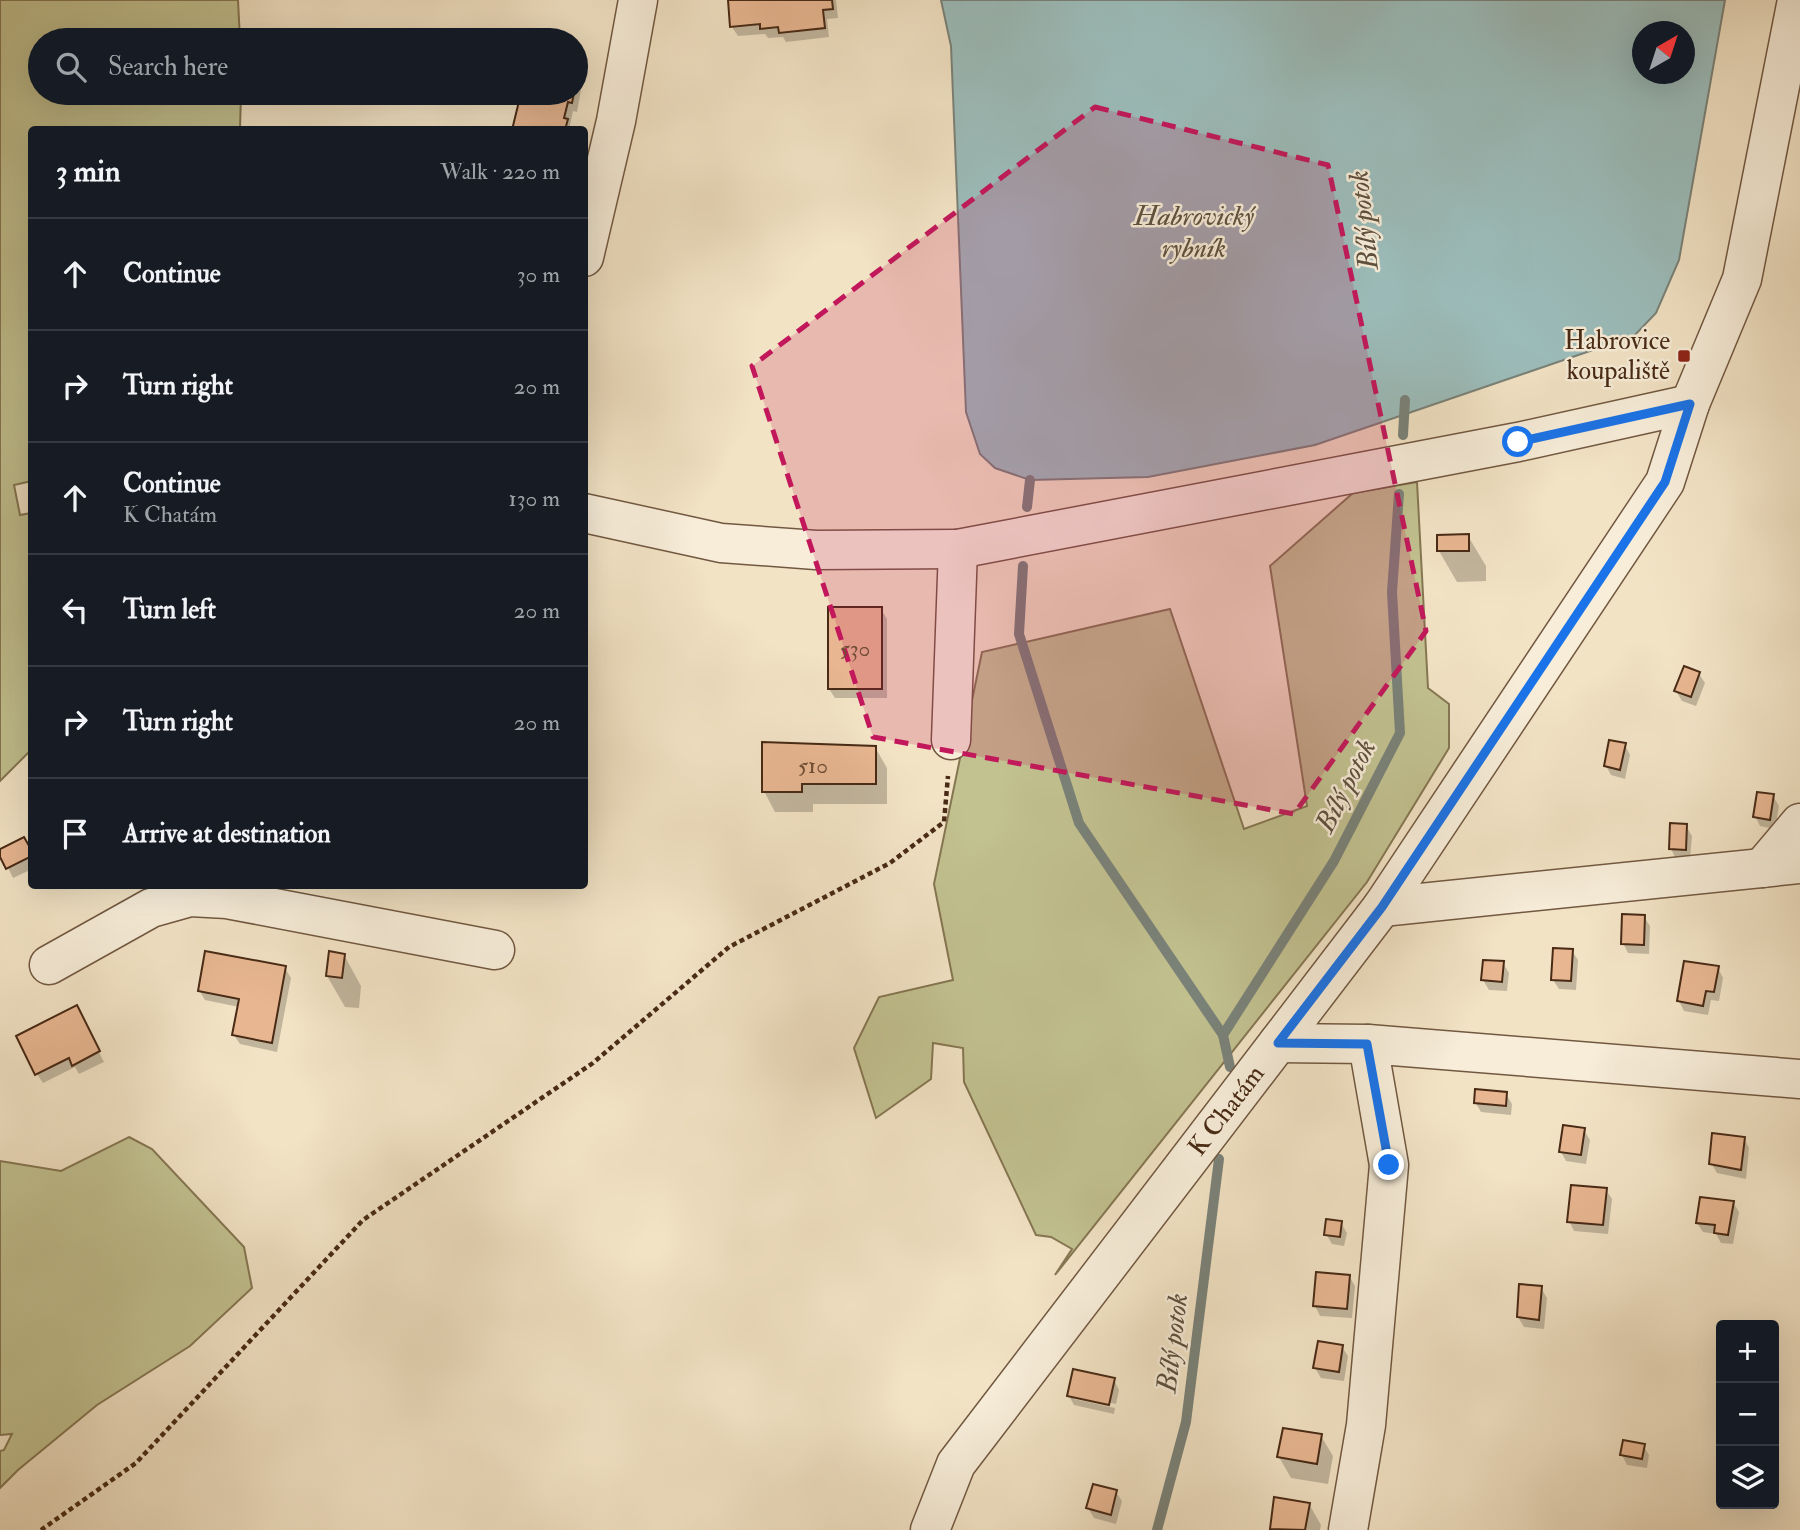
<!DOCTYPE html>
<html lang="en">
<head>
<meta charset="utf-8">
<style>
  body { margin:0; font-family:"IM FELL Double Pica",serif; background:#242831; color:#f1f3f6 }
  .controls { position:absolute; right:21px; bottom:21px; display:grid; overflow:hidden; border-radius:7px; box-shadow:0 7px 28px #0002 }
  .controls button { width:63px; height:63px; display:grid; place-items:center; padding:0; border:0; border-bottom:2px solid #363941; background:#171b24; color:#f1f3f6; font:35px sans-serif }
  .compass { position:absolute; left:1632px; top:21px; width:63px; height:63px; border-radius:50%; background:#171b24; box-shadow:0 7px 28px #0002; rotate:39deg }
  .stop { position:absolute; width:21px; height:21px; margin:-16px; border:5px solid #1a73e8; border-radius:50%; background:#fff }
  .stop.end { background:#1a73e8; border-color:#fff; box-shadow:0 2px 7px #0008 }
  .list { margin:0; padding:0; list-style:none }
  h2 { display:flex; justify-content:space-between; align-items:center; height:91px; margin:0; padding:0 28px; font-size:30px }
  h2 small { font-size:23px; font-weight:400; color:#9ea1a6 }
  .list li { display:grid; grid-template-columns:46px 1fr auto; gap:21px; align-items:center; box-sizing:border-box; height:112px; padding:0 28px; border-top:2px solid #363941 }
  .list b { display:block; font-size:26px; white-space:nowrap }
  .list p { margin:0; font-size:23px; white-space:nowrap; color:#9ea1a6 }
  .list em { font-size:23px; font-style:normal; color:#9ea1a6 }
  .icon { flex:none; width:38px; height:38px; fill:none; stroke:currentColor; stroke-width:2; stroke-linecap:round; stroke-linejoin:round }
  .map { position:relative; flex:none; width:1800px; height:1530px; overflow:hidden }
  .search { position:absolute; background:#171b24; box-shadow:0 7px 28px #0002; left:28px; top:28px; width:560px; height:77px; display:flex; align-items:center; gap:18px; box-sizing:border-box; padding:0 24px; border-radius:38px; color:#9ea1a6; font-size:26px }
  .panel { position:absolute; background:#171b24; box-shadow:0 7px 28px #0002; left:28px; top:126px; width:560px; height:763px; border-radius:7px }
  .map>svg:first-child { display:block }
  .green { fill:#c2c190; stroke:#857652; stroke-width:2 }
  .water { fill:#9cbdbb; stroke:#7a8279; stroke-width:2; fill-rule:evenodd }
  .shadow { fill:#0003 }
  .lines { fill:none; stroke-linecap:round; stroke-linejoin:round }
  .stream { stroke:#7a8279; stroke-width:10 }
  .building { fill:#e8b792; stroke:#482a15; stroke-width:2 }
  .minor-casing { stroke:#725841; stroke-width:41 }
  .path { stroke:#482a15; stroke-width:4.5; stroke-dasharray:5 3.5; stroke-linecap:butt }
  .minor { stroke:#f7edd9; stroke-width:38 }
  .route { stroke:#1a73e8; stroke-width:9 }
  .marked { fill:#c2185b; fill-opacity:0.2; stroke:#c2185b; stroke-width:5; stroke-dasharray:14 9; stroke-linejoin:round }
  .poi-dot { fill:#8f2418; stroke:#f7edd9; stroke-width:2.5 }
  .labels { text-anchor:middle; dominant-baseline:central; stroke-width:5; stroke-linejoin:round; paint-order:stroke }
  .number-label { font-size:23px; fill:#704d34 }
  .poi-label { font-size:26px; fill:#482a15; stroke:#f7edd9; text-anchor:end }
  .street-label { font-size:26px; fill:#482a15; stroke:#f7edd9 }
  .water-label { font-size:28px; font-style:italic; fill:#5d4f3e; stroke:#f7edd9 }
</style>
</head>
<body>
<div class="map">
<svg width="1800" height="1530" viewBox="0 0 1800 1530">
  <rect width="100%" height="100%" fill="#f2e3c5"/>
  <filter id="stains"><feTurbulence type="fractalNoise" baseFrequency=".00286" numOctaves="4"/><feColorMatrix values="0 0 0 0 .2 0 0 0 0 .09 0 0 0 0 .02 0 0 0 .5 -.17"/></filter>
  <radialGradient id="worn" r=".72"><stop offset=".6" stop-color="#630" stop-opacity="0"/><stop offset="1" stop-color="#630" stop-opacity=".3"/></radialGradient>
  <g class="green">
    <polygon points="0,0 238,0 240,40 40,40 40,93 241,93 240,129 32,130 32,481 14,485 20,515 31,513 32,749 0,781"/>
    <polygon points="1417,482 1428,688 1449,704 1449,748 1367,882 1055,1275 1072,1249 1051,1237 1036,1235 964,1082 963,1048 933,1043 931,1079 876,1118 854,1048 879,997 953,980 934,884 982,652 1170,609 1244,829 1307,806 1270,566 1353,493"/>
    <polygon points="129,1137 152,1149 244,1247 252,1288 190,1346 97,1405 18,1470 0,1488 0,1451 4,1450 12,1434 0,1435 0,1161 61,1171"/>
  </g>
  <path class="water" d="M 941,0 L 1725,0 L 1679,260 L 1656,313 L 1634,336 L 1315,445 L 1148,477 L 1030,480 L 995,468 L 980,454 L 966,412 L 951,46 ZM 1643,32 L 1685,32 L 1685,74 L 1643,74 Z"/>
  <g class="shadow">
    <polygon points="730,0 836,0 838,18 827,19 829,37 786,42 783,37 768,38 765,34 738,36 732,27"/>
    <polygon points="576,81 581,90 577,112 573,111 570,125 572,130 514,130 521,98 516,97 514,93 576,93"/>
    <polygon points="1439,536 1468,536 1486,566 1486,581 1457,582 1439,551"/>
    <polygon points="881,609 887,619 887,698 835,698 829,689"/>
    <polygon points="1699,674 1705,683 1696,706 1682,701 1676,691"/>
    <polygon points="1625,745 1630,755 1625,779 1611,775 1606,766"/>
    <polygon points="875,747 887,768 887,804 813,804 813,812 775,812 764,791"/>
    <polygon points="1773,796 1779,806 1775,829 1760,826 1755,816"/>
    <polygon points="1686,826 1692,836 1690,859 1676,859 1671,849"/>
    <polygon points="0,851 32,853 32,869 13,878"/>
    <polygon points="1644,917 1650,926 1649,954 1628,953 1623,943"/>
    <polygon points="1572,951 1578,960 1576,990 1559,989 1553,980"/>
    <polygon points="344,955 361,986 359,1008 345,1007 327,976"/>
    <polygon points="1503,963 1509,973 1507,991 1489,990 1483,980"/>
    <polygon points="285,968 291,978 277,1052 240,1044 234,1035 239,1007 205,1000 199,990"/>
    <polygon points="1718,968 1723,978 1719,1001 1711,1000 1708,1015 1684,1011 1679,1001"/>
    <polygon points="81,1017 104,1062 79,1074 75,1067 43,1083 37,1074"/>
    <polygon points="1506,1094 1512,1104 1511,1115 1481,1112 1475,1102"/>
    <polygon points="1584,1130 1590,1140 1586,1164 1566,1161 1561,1152"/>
    <polygon points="1744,1138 1749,1148 1746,1179 1717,1173 1711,1163"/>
    <polygon points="1606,1190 1612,1199 1608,1234 1574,1231 1569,1221"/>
    <polygon points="1733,1202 1739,1212 1733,1244 1721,1243 1716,1234 1703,1232 1697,1223"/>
    <polygon points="1341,1223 1347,1233 1344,1246 1332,1244 1326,1234"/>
    <polygon points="1349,1276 1355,1286 1352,1318 1320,1316 1315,1306"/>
    <polygon points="1541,1288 1547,1298 1544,1329 1524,1327 1518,1317"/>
    <polygon points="1342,1347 1348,1356 1344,1381 1321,1378 1315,1368"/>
    <polygon points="1114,1380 1119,1390 1116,1404 1074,1395 1074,1399 1115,1408 1114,1414 1074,1405 1069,1396"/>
    <polygon points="1321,1436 1333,1456 1328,1484 1291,1478 1279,1457"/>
    <polygon points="1643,1445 1649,1455 1647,1468 1627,1465 1622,1455"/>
    <polygon points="1116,1492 1122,1501 1116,1524 1094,1518 1088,1508"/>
    <polygon points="1309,1504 1321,1525 1320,1530 1272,1530"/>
  </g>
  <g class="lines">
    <g class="stream">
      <polyline points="1403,435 1405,400"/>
      <polyline points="1027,507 1030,480"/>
      <polyline points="1023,566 1019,634 1079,823 1223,1035"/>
      <polyline points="1230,1067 1223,1035 1334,861 1400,733 1392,592 1399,494"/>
      <polyline points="1157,1530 1186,1422 1219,1159"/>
    </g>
  </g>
  <g class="building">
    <polygon points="728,0 832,0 833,9 823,10 825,28 779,33 778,27 760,29 760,24 730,27"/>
    <polygon points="521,93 574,93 572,103 568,102 564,118 568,119 565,130 512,130"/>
    <polygon points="1469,534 1469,551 1437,551 1437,535"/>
    <rect x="828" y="607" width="54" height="82"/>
    <polygon points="1684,666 1700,672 1691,697 1674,691"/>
    <polygon points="1609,740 1626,743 1620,770 1604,766"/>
    <polygon points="762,742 876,746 876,784 802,784 802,792 762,792"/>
    <polygon points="1757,792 1774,794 1770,820 1753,817"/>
    <polygon points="1670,823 1687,824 1686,850 1669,849"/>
    <polygon points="24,837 32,851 32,856 6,869 0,857 0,849"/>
    <polygon points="1622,914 1645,915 1644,945 1621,944"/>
    <polygon points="1553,948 1573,949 1571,981 1551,980"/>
    <polygon points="205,951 286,966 272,1043 232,1035 239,999 198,991"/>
    <polygon points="329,951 345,954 342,978 326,976"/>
    <polygon points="1483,960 1504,961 1502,982 1481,980"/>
    <polygon points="1684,961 1719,966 1714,992 1706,991 1703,1006 1677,1001"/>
    <polygon points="77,1005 100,1051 72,1066 69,1058 35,1075 16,1036"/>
    <polygon points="1475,1089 1507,1092 1506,1106 1474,1103"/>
    <polygon points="1563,1125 1585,1128 1581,1155 1559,1152"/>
    <polygon points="1712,1133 1745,1137 1741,1170 1709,1164"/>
    <polygon points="1571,1185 1607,1188 1603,1225 1567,1222"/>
    <polygon points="1700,1197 1734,1201 1728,1235 1714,1233 1715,1225 1696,1223"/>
    <polygon points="1326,1219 1342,1221 1340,1237 1324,1235"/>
    <polygon points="1316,1272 1350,1275 1347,1309 1313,1306"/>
    <polygon points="1519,1284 1542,1286 1539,1320 1517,1317"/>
    <polygon points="1318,1341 1343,1345 1339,1372 1313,1368"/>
    <polygon points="1073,1369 1115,1378 1109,1405 1067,1396"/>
    <polygon points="1283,1428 1322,1434 1317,1464 1277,1457"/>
    <polygon points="1623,1440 1645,1444 1642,1459 1620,1455"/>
    <polygon points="1093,1484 1117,1490 1111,1515 1086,1508"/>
    <polygon points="1274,1497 1310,1503 1305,1530 1270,1529"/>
  </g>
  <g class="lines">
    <g class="minor-casing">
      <g id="minor">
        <polyline points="584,257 616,121 638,0"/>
        <polyline points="584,513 721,543 816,550 958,549"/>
        <polyline points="951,740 958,549 1518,442 1690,404"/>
        <polyline points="1762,868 1800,823"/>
        <polyline points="1382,907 1800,864"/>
        <polyline points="49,965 151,908 190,897 227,899 495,950"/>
        <polyline points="1278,1043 1368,1044 1800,1079"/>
        <path id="s1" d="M 930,1530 L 956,1464 L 1382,907 L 1665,482 L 1690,404 L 1742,279 L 1797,0"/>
        <polyline points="1348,1530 1366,1425 1389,1165 1368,1044"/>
      </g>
    </g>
    <polyline class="path" points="41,1530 136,1463 363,1220 593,1063 729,947 890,863 944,822 948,776"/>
    <use href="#minor" class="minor"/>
  </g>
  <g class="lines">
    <polyline class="route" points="1389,1165 1367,1044 1278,1043 1382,907 1665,482 1690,404 1518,442"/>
  </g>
  <path class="marked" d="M 1095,107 L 1328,165 L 1426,631 L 1294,814 L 873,737 L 752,366 Z"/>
  <rect class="poi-dot" x="1677" y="349" width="14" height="14" rx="3.5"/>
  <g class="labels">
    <g class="number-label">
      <text x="855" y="648">530</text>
      <text x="813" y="765">510</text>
    </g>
    <g class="poi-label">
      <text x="1670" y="341">Habrovice<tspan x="1670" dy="30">koupaliště</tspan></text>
    </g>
    <g class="street-label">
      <text stroke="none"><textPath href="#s1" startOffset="516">K Chatám</textPath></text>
    </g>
    <g class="water-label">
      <text x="1194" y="216">Habrovický<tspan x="1194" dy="32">rybník</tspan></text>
      <text transform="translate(1364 220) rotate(-96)">Bílý potok</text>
      <text transform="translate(1346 786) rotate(-63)">Bílý potok</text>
      <text transform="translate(1173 1343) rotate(-83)">Bílý potok</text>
    </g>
  </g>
  <rect width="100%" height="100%" filter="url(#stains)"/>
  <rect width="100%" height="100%" fill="url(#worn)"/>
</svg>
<div class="controls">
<button>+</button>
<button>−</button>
<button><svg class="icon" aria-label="layers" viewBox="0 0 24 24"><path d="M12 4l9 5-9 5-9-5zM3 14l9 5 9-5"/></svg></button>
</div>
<svg class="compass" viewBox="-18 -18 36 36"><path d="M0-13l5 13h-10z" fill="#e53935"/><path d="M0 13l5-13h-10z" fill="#9ea1a6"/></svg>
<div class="stop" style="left:1518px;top:442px"></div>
<div class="stop end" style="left:1389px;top:1165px"></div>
<div class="search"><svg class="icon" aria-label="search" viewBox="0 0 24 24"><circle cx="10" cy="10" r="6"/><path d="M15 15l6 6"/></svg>Search here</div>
<section class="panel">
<h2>3 min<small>Walk · 220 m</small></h2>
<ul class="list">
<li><svg class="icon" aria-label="ahead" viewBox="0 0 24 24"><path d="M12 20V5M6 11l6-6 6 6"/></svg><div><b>Continue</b></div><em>30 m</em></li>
<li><svg class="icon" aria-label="right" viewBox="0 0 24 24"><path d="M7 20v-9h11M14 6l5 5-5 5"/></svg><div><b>Turn right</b></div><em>20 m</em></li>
<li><svg class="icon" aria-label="ahead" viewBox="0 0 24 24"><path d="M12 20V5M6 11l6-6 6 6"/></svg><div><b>Continue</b><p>K Chatám</p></div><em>130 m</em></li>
<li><svg class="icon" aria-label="left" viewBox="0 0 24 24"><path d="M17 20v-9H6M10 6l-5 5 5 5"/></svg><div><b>Turn left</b></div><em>20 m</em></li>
<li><svg class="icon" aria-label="right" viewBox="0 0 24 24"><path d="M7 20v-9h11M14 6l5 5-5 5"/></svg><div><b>Turn right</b></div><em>20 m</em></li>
<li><svg class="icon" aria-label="arrive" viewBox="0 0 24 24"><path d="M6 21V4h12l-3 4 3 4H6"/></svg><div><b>Arrive at destination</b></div></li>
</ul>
</section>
</div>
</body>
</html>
